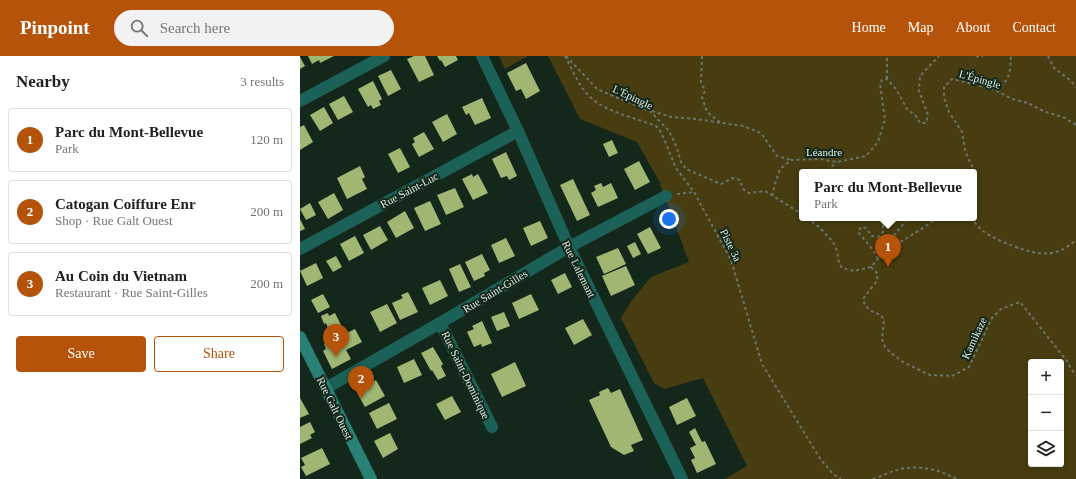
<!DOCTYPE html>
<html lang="en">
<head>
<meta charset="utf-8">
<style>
  body { margin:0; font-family:Georgia,serif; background:#f2f2f2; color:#202124 }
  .controls { position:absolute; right:12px; bottom:12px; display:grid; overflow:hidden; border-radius:4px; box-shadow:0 2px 6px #0003 }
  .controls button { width:36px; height:36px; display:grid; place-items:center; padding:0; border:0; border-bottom:1px solid #e0e0e0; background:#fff; color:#202124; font:20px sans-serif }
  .you { position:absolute; left:369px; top:163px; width:14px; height:14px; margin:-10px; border:3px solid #fff; border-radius:50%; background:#1a73e8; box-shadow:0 0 0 6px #1a73e833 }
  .badge { display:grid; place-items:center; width:26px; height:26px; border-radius:50%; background:#b45309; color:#fff; font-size:13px; font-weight:700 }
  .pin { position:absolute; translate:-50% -33px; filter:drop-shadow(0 1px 2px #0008) }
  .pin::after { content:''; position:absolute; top:21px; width:14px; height:12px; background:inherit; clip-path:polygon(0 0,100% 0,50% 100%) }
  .popup { position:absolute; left:499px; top:113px; width:178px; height:52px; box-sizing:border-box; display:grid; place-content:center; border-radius:4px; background:#fff; filter:drop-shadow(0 1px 3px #0005); font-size:13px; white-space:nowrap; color:#757577 }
  .popup b { font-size:15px; color:#202124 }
  .popup::after { content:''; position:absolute; left:50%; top:100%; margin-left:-8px; border:8px solid transparent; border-top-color:#fff }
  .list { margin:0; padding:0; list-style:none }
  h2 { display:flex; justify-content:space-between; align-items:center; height:52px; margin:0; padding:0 16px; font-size:17px }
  h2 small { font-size:13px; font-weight:400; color:#757577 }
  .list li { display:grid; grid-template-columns:26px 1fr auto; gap:12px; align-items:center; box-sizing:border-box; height:64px; margin:0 8px 8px; padding:0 8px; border:1px solid #e0e0e0; border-radius:4px }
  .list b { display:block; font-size:15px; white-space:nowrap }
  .list p { margin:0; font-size:13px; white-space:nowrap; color:#757577 }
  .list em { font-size:13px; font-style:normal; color:#757577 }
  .actions { display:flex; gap:8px; padding:12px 16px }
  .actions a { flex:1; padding:9px 0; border:1px solid #b45309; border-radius:4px; text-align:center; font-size:14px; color:#b45309 }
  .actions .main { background:#b45309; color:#fff }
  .icon { flex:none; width:22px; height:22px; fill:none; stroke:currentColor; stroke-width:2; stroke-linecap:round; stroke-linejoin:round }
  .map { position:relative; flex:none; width:776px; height:423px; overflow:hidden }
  header { display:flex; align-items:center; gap:24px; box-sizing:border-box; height:56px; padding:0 20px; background:#b45309; color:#fff }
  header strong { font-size:19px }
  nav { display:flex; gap:22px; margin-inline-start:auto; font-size:14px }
  .search { width:280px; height:36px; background:#f2f2f2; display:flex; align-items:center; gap:10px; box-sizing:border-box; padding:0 14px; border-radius:22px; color:#757577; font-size:15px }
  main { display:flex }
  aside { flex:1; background:#fff }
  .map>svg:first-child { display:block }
  .green { fill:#483d10; fill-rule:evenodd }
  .building { fill:#a0b774 }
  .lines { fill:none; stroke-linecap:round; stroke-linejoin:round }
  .path { stroke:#67776c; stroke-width:2; stroke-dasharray:3 3; stroke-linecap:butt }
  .street { stroke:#1c6158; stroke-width:12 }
  .secondary { stroke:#298176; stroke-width:12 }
  .labels { text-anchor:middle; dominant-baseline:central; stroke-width:4; stroke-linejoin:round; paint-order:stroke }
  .street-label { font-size:11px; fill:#e2eee5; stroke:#13271a }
</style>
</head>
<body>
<header>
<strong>Pinpoint</strong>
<div class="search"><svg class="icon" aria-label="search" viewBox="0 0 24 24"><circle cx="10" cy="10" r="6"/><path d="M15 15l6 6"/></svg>Search here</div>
<nav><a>Home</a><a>Map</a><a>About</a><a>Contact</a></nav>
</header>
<main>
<aside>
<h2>Nearby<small>3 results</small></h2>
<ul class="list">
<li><span class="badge">1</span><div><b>Parc du Mont-Bellevue</b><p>Park</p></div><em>120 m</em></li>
<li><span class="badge">2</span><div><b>Catogan Coiffure Enr</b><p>Shop · Rue Galt Ouest</p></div><em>200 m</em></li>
<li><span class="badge">3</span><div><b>Au Coin du Vietnam</b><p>Restaurant · Rue Saint-Gilles</p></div><em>200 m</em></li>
</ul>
<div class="actions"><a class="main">Save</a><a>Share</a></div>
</aside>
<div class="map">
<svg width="776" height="423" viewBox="0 0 776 423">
  <rect width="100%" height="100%" fill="#13271a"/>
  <g class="green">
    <polygon points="199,0 228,0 205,13"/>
    <path d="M 248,0 L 776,0 L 776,423 L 425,423 L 447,410 L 403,322 L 364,333 L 354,327 L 321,262 L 332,244 L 351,221 L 389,206 L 359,125 L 337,86 L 280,63 ZM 502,116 L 674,116 L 674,162 L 502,162 ZM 731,306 L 761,306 L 761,408 L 731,408 Z"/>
  </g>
  <g class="building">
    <polygon points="8,0 34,0 20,7 19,4 12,8"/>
    <polygon points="114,0 125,0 134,19 119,26 107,3"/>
    <polygon points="137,0 156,0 158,4 145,11 141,4 140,5"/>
    <polygon points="0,1 5,10 0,13"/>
    <polygon points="226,7 240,35 226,43 221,33 216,35 207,17"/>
    <polygon points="91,14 101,33 88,40 78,20"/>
    <polygon points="73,25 82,43 79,45 81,49 73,53 71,49 68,51 58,33"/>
    <polygon points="44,40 53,56 38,64 29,48"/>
    <polygon points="182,42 191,62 175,69 169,57 166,59 162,51"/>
    <polygon points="24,51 33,67 20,75 10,59"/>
    <polygon points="147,58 157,78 143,86 132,66"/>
    <polygon points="4,69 13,86 0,94 0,71"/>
    <polygon points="124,76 134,93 119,101 112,88 115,86 113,82"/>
    <polygon points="312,84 318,97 309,101 303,88"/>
    <polygon points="100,92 110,111 98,117 88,98"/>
    <polygon points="206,96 217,120 209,124 207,120 201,122 192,103"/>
    <polygon points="339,105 350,126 335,134 324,113"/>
    <polygon points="60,110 65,121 62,123 67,133 47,143 37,122"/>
    <polygon points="172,118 173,121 178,118 188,137 173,144 162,123"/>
    <polygon points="273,123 290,159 277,165 260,129"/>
    <polygon points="301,127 303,131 311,127 318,142 298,151 291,137 296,134 294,130"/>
    <polygon points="155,132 164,151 146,159 137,139"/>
    <polygon points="34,137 43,154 28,163 18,146"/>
    <polygon points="130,145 141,168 125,175 114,152"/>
    <polygon points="10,147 16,159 6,164 0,153"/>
    <polygon points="105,155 114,172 96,182 87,166"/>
    <polygon points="0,163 5,173 0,175"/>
    <polygon points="240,165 248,182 231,190 223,172"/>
    <polygon points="80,170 88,184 71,194 63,179"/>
    <polygon points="350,171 361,192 348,198 337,178"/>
    <polygon points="55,180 64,197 49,205 40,188"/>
    <polygon points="206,182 215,200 199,207 191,189"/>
    <polygon points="335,186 341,198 333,202 327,190"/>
    <polygon points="318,192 326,208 304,218 296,201"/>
    <polygon points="182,198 190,214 184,217 185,220 174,225 165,206"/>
    <polygon points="36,200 42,211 33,216 26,205"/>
    <polygon points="16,207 23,222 7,230 0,215"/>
    <polygon points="160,208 171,231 159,236 149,213"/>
    <polygon points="326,210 335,229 311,240 302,220"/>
    <polygon points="265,217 272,231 258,238 251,224"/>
    <polygon points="140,224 148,240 130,249 122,232"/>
    <polygon points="108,236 118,256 100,264 92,247 103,242 101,239"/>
    <polygon points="23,238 30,251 18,257 11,244"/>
    <polygon points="231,238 239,254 219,263 212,247"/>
    <polygon points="87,248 97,267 80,276 70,256"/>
    <polygon points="204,256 210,270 197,275 191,261"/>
    <polygon points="28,257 29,260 35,257 42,271 30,277 26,267 24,268 21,260"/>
    <polygon points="283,263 292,279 274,289 265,272"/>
    <polygon points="182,265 192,287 182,291 181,288 174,291 167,276 174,273 172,270"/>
    <polygon points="55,273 62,286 46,294 51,303 32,313 23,295 26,293 24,288"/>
    <polygon points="133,291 143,308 141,310 146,320 138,324 132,314 131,315 121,297"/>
    <polygon points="114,303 122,319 104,327 97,311"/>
    <polygon points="215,306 226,330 202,341 191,318"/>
    <polygon points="76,324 85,340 65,351 56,335"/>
    <polygon points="308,332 311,337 320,333 343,384 331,389 334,395 324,399 311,391 289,344 300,339 299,336"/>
    <polygon points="152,340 161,356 145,364 136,348"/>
    <polygon points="0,342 9,358 0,362"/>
    <polygon points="387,342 396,360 377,369 369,351"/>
    <polygon points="89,347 97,363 77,373 69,357"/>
    <polygon points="10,366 15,376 10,379 12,382 0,388 0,371"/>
    <polygon points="395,372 402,386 405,385 416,408 397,417 391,404 395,402 390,392 396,389 389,376"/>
    <polygon points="90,377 98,393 83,402 74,385"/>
    <polygon points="22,392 30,408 6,420 1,411 5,409 1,402"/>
  </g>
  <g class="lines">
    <g class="path">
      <path d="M 265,0 C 271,11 276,23 283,33 C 300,56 331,60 356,70 L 361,76 L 376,112 L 394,136 L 431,204 L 462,308 L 521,404 L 533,418 L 541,423"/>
      <polyline points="266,0 297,33 313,40 350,55 369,75 377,92 381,106 386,113 421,128 433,122 440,124 443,133 449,137 465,135 502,158"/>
      <polyline points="402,0 401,26 405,35 402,41 407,56 421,67"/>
      <polyline points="676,0 680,1 683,0"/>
      <polyline points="748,0 754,12 770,24 776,31"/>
      <polyline points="587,23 587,0"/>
      <path d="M 694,32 C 711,27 710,15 711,0"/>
      <polyline points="352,55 371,61 396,63 422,67 443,70 461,77 477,100 491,104"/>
      <polyline points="530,116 531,111 537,106"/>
      <polyline points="672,116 674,114 668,102 665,94 662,76 649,56 644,42 644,31 652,23 693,33 712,43 728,47 743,55 765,62 776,69"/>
      <polyline points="377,138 394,136"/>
      <polyline points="472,140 475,128 480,113 491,104 520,103 537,106 566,100 578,86 585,63 580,28 582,24 587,23 596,33 607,53 616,60 620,67 626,67 628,59 619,35 620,20 639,0"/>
      <polyline points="507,162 520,172 533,186 537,195 539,207 542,212 554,215 571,211 578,203 592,182 608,162"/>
      <path d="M 670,162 C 675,166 678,171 683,175 C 691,181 703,186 713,190 C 737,199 755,203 776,184"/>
      <path d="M 581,200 C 598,185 619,177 636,162"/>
      <polyline points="578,203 573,194 558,176 561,171 566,172 572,180 578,181 583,176 583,162"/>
      <path d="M 571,211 L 578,218 L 576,226 L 563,243 C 565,253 572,256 581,259 L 584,264 L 582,283 L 585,291 L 591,297 L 603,306 L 630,319 L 652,320 L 669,311 L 692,262 L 701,253 L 720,246 L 767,305 L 771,313 L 776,319"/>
      <path d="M 573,423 C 580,421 587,417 594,415 C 607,410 624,411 638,415 C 645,417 651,421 659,423"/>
    </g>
    <g class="street">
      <polyline points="182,0 218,75 269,191 382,423"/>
      <polyline points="0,45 84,0"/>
      <polyline points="0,193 218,75"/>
      <polyline points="140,267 192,371"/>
      <polyline points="26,332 140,267 269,191 366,140"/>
    </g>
    <polyline class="secondary" points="0,281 71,423"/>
  </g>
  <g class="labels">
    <g class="street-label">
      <text transform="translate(680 23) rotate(16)">L'Épingle</text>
      <text transform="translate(333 41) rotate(25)">L'Épingle</text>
      <text x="524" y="96">Léandre</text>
      <text transform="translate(109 134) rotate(-28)">Rue Saint-Luc</text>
      <text transform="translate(431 189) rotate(64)">Piste 3a</text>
      <text transform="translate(279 213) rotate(64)">Rue Lalemant</text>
      <text transform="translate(195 235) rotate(-31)">Rue Saint-Gilles</text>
      <text transform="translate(674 282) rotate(-65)">Kamikaze</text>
      <text transform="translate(166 319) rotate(64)">Rue Saint-Dominique</text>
      <text transform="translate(35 352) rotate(64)">Rue Galt Ouest</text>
    </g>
  </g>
</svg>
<div class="controls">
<button>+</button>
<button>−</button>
<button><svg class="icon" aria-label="layers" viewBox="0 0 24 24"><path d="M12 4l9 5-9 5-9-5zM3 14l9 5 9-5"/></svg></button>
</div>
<div class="you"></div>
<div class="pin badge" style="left:588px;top:211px">1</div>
<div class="popup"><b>Parc du Mont-Bellevue</b>Park</div>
<div class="pin badge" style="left:61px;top:343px">2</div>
<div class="pin badge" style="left:36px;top:301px">3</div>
</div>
</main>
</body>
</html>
